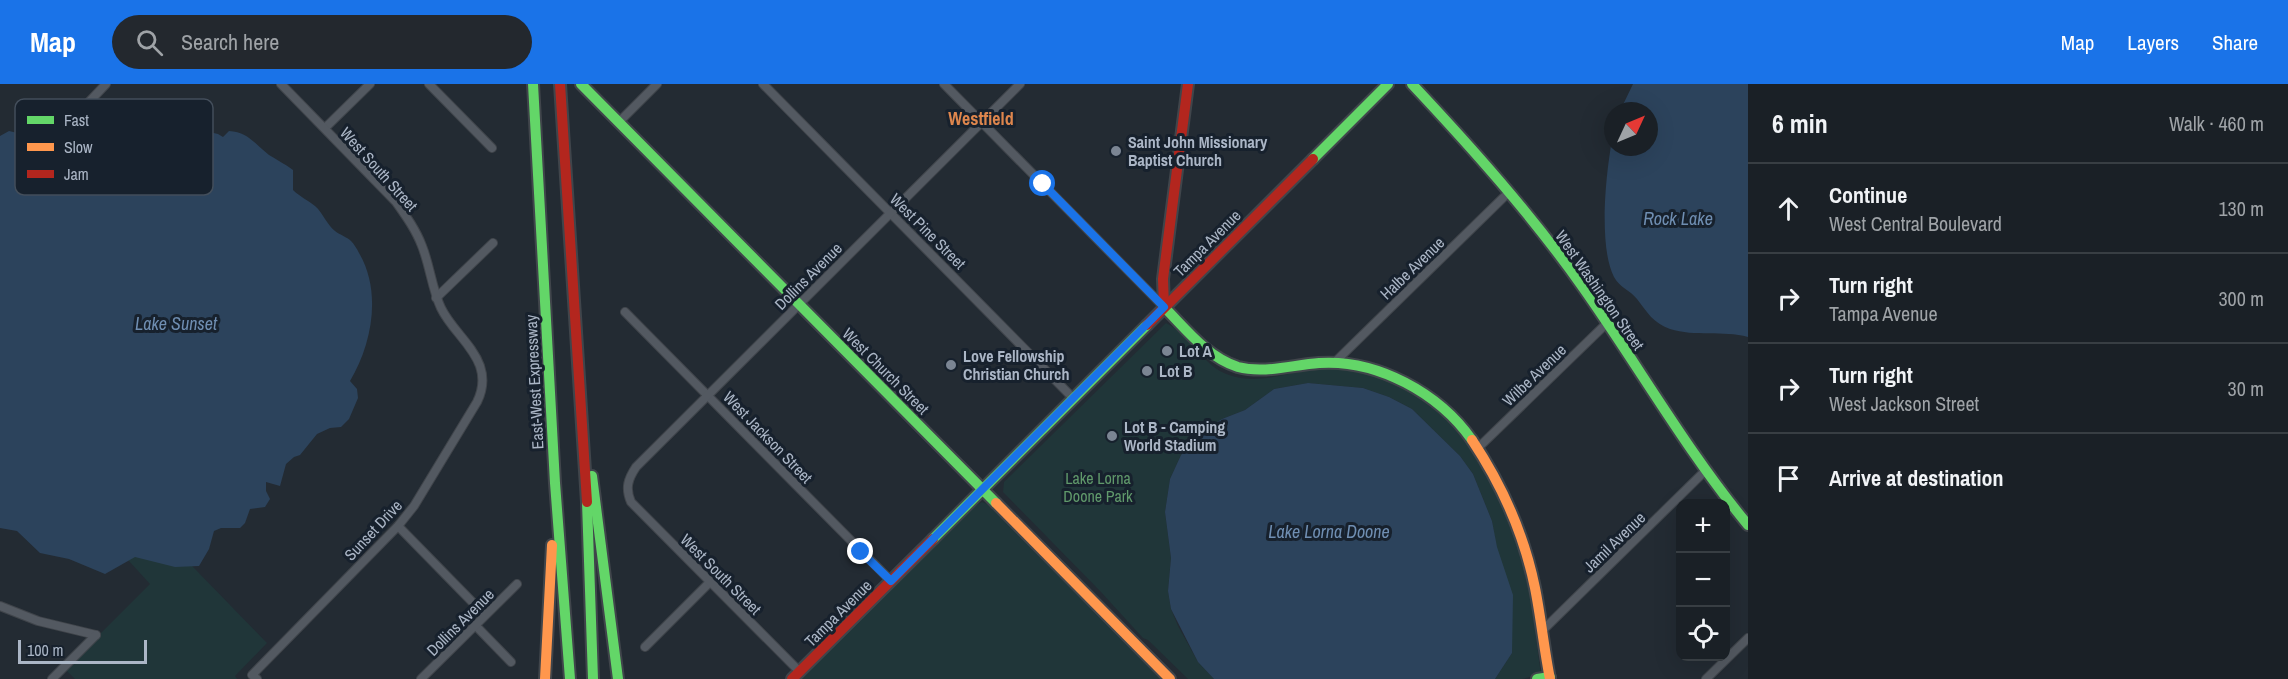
<!DOCTYPE html>
<html lang="en">
<head>
<meta charset="utf-8">
<style>
  body { margin:0; font-family:"Archivo Narrow",sans-serif; background:#23282e; color:#f1f3f6 }
  .controls { position:absolute; right:18px; bottom:18px; display:grid; overflow:hidden; border-radius:12px; box-shadow:0 6px 24px #0002 }
  .controls button { width:54px; height:54px; display:grid; place-items:center; padding:0; border:0; border-bottom:2px solid #383e43; background:#1a2026; color:#f1f3f6; font:30px sans-serif }
  .compass { position:absolute; left:1604px; top:18px; width:54px; height:54px; border-radius:50%; background:#1a2026; box-shadow:0 6px 24px #0002; rotate:46deg }
  .scale { position:absolute; left:18px; bottom:15px; width:129px; box-sizing:border-box; padding-left:6px; border:3px solid #abb6c6; border-top:0; font-size:16px; line-height:21px; white-space:nowrap; color:#abb6c6; -webkit-text-stroke:4px #17212d; paint-order:stroke }
  .stop { position:absolute; width:18px; height:18px; margin:-14px; border:4px solid #1a73e8; border-radius:50%; background:#fff }
  .stop.end { background:#1a73e8; border-color:#fff; box-shadow:0 2px 6px #0008 }
  .list { margin:0; padding:0; list-style:none }
  h2 { display:flex; justify-content:space-between; align-items:center; height:78px; margin:0; padding:0 24px; font-size:26px }
  h2 small { font-size:20px; font-weight:400; color:#9fa3a7 }
  .list li { display:grid; grid-template-columns:39px 1fr auto; gap:18px; align-items:center; box-sizing:border-box; height:90px; padding:0 24px; border-top:2px solid #383e43 }
  .list b { display:block; font-size:22px; white-space:nowrap }
  .list p { margin:0; font-size:20px; white-space:nowrap; color:#9fa3a7 }
  .list em { font-size:20px; font-style:normal; color:#9fa3a7 }
  .icon { flex:none; width:33px; height:33px; fill:none; stroke:currentColor; stroke-width:2; stroke-linecap:round; stroke-linejoin:round }
  .map { position:relative; flex:none; width:1748px; height:595px; overflow:hidden }
  header { display:flex; align-items:center; gap:36px; box-sizing:border-box; height:84px; padding:0 30px; background:#1a73e8; color:#fff }
  header strong { font-size:28px }
  nav { display:flex; gap:33px; margin-inline-start:auto; font-size:21px }
  .search { width:420px; height:54px; background:#23282e; display:flex; align-items:center; gap:15px; box-sizing:border-box; padding:0 21px; border-radius:33px; color:#9fa3a7; font-size:22px }
  main { display:flex }
  aside { flex:1; background:#1a2026 }
  .map>svg:first-child { display:block }
  .green { fill:#203639 }
  .water { fill:#2c435c }
  .lines { fill:none; stroke-linecap:round; stroke-linejoin:round }
  .street-casing { stroke:#40454b; stroke-width:10 }
  .fast-casing { stroke:#40454b; stroke-width:14 }
  .slow-casing { stroke:#40454b; stroke-width:14 }
  .jam-casing { stroke:#40454b; stroke-width:14 }
  .street { stroke:#535961; stroke-width:8 }
  .fast { stroke:#63d668; stroke-width:10 }
  .slow { stroke:#ff974d; stroke-width:10 }
  .jam { stroke:#b3261e; stroke-width:10 }
  .route { stroke:#1a73e8; stroke-width:8 }
  .poi-dot { fill:#7b8593; stroke:#17212d; stroke-width:2 }
  .labels { text-anchor:middle; dominant-baseline:central; stroke-width:6; stroke-linejoin:round; paint-order:stroke }
  .poi-label { font-size:16px; font-weight:bold; fill:#abb6c6; stroke:#17212d; text-anchor:start }
  .street-label { font-size:16px; fill:#abb6c6; stroke:#17212d }
  .park-label { font-size:16px; fill:#60996b; stroke:#17212d }
  .neighbourhood-label { font-size:18px; font-weight:bold; fill:#de864d; stroke:#17212d }
  .water-label { font-size:18px; font-style:italic; fill:#6f8eb2; stroke:#17212d }
  .key { fill:#17212d; stroke:#434e5b; stroke-width:1.5 }
  .key-label { font-size:16px; fill:#abb6c6 }
</style>
</head>
<body>
<header>
<strong>Map</strong>
<div class="search"><svg class="icon" aria-label="search" viewBox="0 0 24 24"><circle cx="10" cy="10" r="6"/><path d="M15 15l6 6"/></svg>Search here</div>
<nav><a>Map</a><a>Layers</a><a>Share</a></nav>
</header>
<main>
<div class="map">
<svg width="1748" height="595" viewBox="0 0 1748 595">
  <rect width="100%" height="100%" fill="#232b33"/>
  <g class="green">
    <path d="M 1166,239 C 1191,251 1202,282 1229,291 C 1265,304 1304,280 1341,285 C 1421,296 1465,343 1498,414 C 1506,432 1515,450 1520,469 C 1532,508 1535,550 1541,590 L 1522,595 L 1495,595 L 1512,569 L 1492,437 L 1473,390 L 1460,372 L 1412,325 L 1389,313 L 1363,304 L 1308,299 L 1274,305 L 1245,326 L 1222,335 L 1204,346 L 1181,371 L 1170,395 L 1165,428 L 1171,474 L 1168,507 L 1171,525 L 1178,542 L 1198,578 L 1214,595 L 1188,595 L 1148,556 L 1143,554 L 1101,508 L 1003,408 L 1004,398 Z"/>
    <polygon points="982,418 989,421 1166,595 801,595 970,425"/>
    <polygon points="162,451 267,559 235,592 237,595 75,595 65,585 150,500 107,453"/>
  </g>
  <g class="water">
    <path d="M 1633,0 L 1748,0 L 1748,253 C 1723,246 1695,253 1670,245 C 1653,239 1647,228 1637,215 C 1630,206 1620,204 1614,193 C 1598,162 1606,86 1613,51 L 1613,63 L 1649,63 L 1649,27 L 1620,27 Z"/>
    <path d="M 200,46 L 218,50 L 223,53 L 229,47 C 248,48 255,60 269,71 C 277,76 285,80 293,86 L 293,106 C 300,113 308,116 315,122 C 323,129 327,141 335,147 C 340,151 347,153 351,157 C 354,160 357,165 359,169 C 382,208 372,260 350,297 L 357,305 L 358,314 L 349,335 L 341,343 L 330,344 L 317,350 L 300,371 L 294,373 L 286,380 L 280,402 L 266,398 L 266,407 L 270,415 L 265,423 L 250,425 L 245,439 L 240,444 L 221,444 L 214,447 L 209,465 L 199,482 L 175,483 L 135,473 L 105,490 L 69,475 L 40,469 L 17,447 L 0,444 L 0,52 L 9,47 L 26,51 L 50,52 L 67,66 L 85,75 L 124,59 L 151,56 L 162,50 L 187,53 Z"/>
    <polygon points="1308,299 1363,304 1389,313 1412,325 1460,372 1473,390 1492,437 1497,463 1513,511 1512,569 1495,595 1214,595 1198,578 1171,525 1168,507 1171,474 1165,428 1170,395 1181,371 1204,346 1222,335 1245,326 1274,305"/>
  </g>
  <g class="lines">
    <g class="street-casing">
      <g id="street">
        <polyline points="429,0 492,64"/>
        <polyline points="763,0 1073,314"/>
        <polyline points="944,0 1164,223"/>
        <polyline points="70,38 106,0"/>
        <polyline points="619,38 657,0"/>
        <polyline points="325,44 370,0"/>
        <polyline points="436,214 493,159"/>
        <polyline points="625,228 891,497"/>
        <polyline points="1334,279 1509,108"/>
        <polyline points="1479,363 1607,239"/>
        <polyline points="398,442 485,531"/>
        <polyline points="0,522 38,537 96,551"/>
        <polyline points="475,541 511,578"/>
        <polyline points="1542,547 1705,387"/>
        <polyline points="645,563 710,498"/>
        <path d="M 800,588 L 631,418 C 625,404 628,395 636,383 L 1020,0"/>
        <polyline points="52,595 96,551"/>
        <path d="M 257,595 L 252,591 L 398,442 L 414,422 L 477,318 C 483,306 484,294 480,282 C 472,260 451,245 441,224 C 432,205 430,182 422,162 C 416,146 406,132 396,118 L 281,0"/>
        <polyline points="421,595 517,500"/>
        <polyline points="1706,595 1748,554"/>
      </g>
    </g>
    <g class="fast-casing">
      <g id="fast">
        <polyline points="533,0 555,399 570,595"/>
        <polyline points="581,0 996,419"/>
        <path d="M 1412,0 C 1472,64 1531,130 1582,202 C 1638,281 1686,366 1748,441"/>
        <polyline points="1313,75 1388,0"/>
        <path d="M 1164,223 C 1186,245 1207,273 1238,283 C 1264,290 1292,281 1319,279 C 1377,275 1439,309 1472,356"/>
        <polyline points="592,392 618,595"/>
        <polyline points="587,418 593,595"/>
        <polyline points="933,455 1147,241"/>
        <polyline points="1537,595 1550,593"/>
      </g>
    </g>
    <g class="slow-casing">
      <g id="slow">
        <path d="M 1472,356 C 1502,401 1524,450 1535,504 C 1541,534 1544,565 1550,595"/>
        <polyline points="996,419 1170,595"/>
        <polyline points="545,595 552,461"/>
      </g>
    </g>
    <g class="jam-casing">
      <g id="jam">
        <polyline points="560,0 587,418"/>
        <polyline points="1164,223 1163,195 1188,0"/>
        <polyline points="1147,241 1313,75"/>
        <polyline points="792,595 933,455"/>
      </g>
    </g>
    <use href="#street" class="street"/>
    <use href="#fast" class="fast"/>
    <use href="#slow" class="slow"/>
    <use href="#jam" class="jam"/>
  </g>
  <g class="lines">
    <polyline class="route" points="861,468 891,497 1164,223 1043,100"/>
  </g>
  <g class="poi-dot">
    <circle cx="1116" cy="67" r="6"/>
    <circle cx="1167" cy="267" r="6"/>
    <circle cx="951" cy="281" r="6"/>
    <circle cx="1147" cy="287" r="6"/>
    <circle cx="1112" cy="352" r="6"/>
  </g>
  <g class="labels">
    <g class="poi-label">
      <text x="1128" y="58">Saint John Missionary<tspan x="1128" dy="18">Baptist Church</tspan></text>
      <text x="1179" y="267">Lot A</text>
      <text x="963" y="272">Love Fellowship<tspan x="963" dy="18">Christian Church</tspan></text>
      <text x="1159" y="287">Lot B</text>
      <text x="1124" y="343">Lot B - Camping<tspan x="1124" dy="18">World Stadium</tspan></text>
    </g>
    <g class="street-label">
      <text transform="translate(379 85) rotate(48)">West South Street</text>
      <text transform="translate(928 147) rotate(45)">West Pine Street</text>
      <text transform="translate(1207 159) rotate(-45)">Tampa Avenue</text>
      <text transform="translate(1412 184) rotate(-44)">Halbe Avenue</text>
      <text transform="translate(808 192) rotate(-45)">Dollins Avenue</text>
      <text transform="translate(1600 206) rotate(55)">West Washington Street</text>
      <text transform="translate(886 287) rotate(45)">West Church Street</text>
      <text transform="translate(1534 291) rotate(-44)">Wilbe Avenue</text>
      <text transform="translate(534 298) rotate(-93)">East-West Expressway</text>
      <text transform="translate(768 353) rotate(46)">West Jackson Street</text>
      <text transform="translate(373 446) rotate(-47)">Sunset Drive</text>
      <text transform="translate(1614 458) rotate(-44)">Jamil Avenue</text>
      <text transform="translate(721 490) rotate(45)">West South Street</text>
      <text transform="translate(838 529) rotate(-45)">Tampa Avenue</text>
      <text transform="translate(460 538) rotate(-45)">Dollins Avenue</text>
    </g>
    <g class="park-label">
      <text x="1098" y="394">Lake Lorna<tspan x="1098" dy="18">Doone Park</tspan></text>
    </g>
    <g class="neighbourhood-label">
      <text x="981" y="34">Westfield</text>
    </g>
    <g class="water-label">
      <text x="1678" y="134">Rock Lake</text>
      <text x="176" y="239">Lake Sunset</text>
      <text x="1329" y="447">Lake Lorna Doone</text>
    </g>
  </g>
  <rect x="15" y="15" width="198" height="96" rx="9" class="key"/>
  <rect x="27" y="32" width="27" height="8" fill="#63d668"/>
  <rect x="27" y="59" width="27" height="8" fill="#ff974d"/>
  <rect x="27" y="86" width="27" height="8" fill="#b3261e"/>
  <g class="key-label">
    <text x="64" y="42">Fast</text>
    <text x="64" y="69">Slow</text>
    <text x="64" y="96">Jam</text>
  </g>
</svg>
<div class="controls">
<button>+</button>
<button>−</button>
<button><svg class="icon" aria-label="locate" viewBox="0 0 24 24"><circle cx="12" cy="12" r="6"/><path d="M12 2v4M12 18v4M2 12h4M18 12h4"/></svg></button>
</div>
<svg class="compass" viewBox="-18 -18 36 36"><path d="M0-13l5 13h-10z" fill="#e53935"/><path d="M0 13l5-13h-10z" fill="#9fa3a7"/></svg>
<div class="scale">100 m</div>
<div class="stop" style="left:1043px;top:100px"></div>
<div class="stop end" style="left:861px;top:468px"></div>
</div>
<aside>
<h2>6 min<small>Walk · 460 m</small></h2>
<ul class="list">
<li><svg class="icon" aria-label="ahead" viewBox="0 0 24 24"><path d="M12 20V5M6 11l6-6 6 6"/></svg><div><b>Continue</b><p>West Central Boulevard</p></div><em>130 m</em></li>
<li><svg class="icon" aria-label="right" viewBox="0 0 24 24"><path d="M7 20v-9h11M14 6l5 5-5 5"/></svg><div><b>Turn right</b><p>Tampa Avenue</p></div><em>300 m</em></li>
<li><svg class="icon" aria-label="right" viewBox="0 0 24 24"><path d="M7 20v-9h11M14 6l5 5-5 5"/></svg><div><b>Turn right</b><p>West Jackson Street</p></div><em>30 m</em></li>
<li><svg class="icon" aria-label="arrive" viewBox="0 0 24 24"><path d="M6 21V4h12l-3 4 3 4H6"/></svg><div><b>Arrive at destination</b></div></li>
</ul>
</aside>
</main>
</body>
</html>
